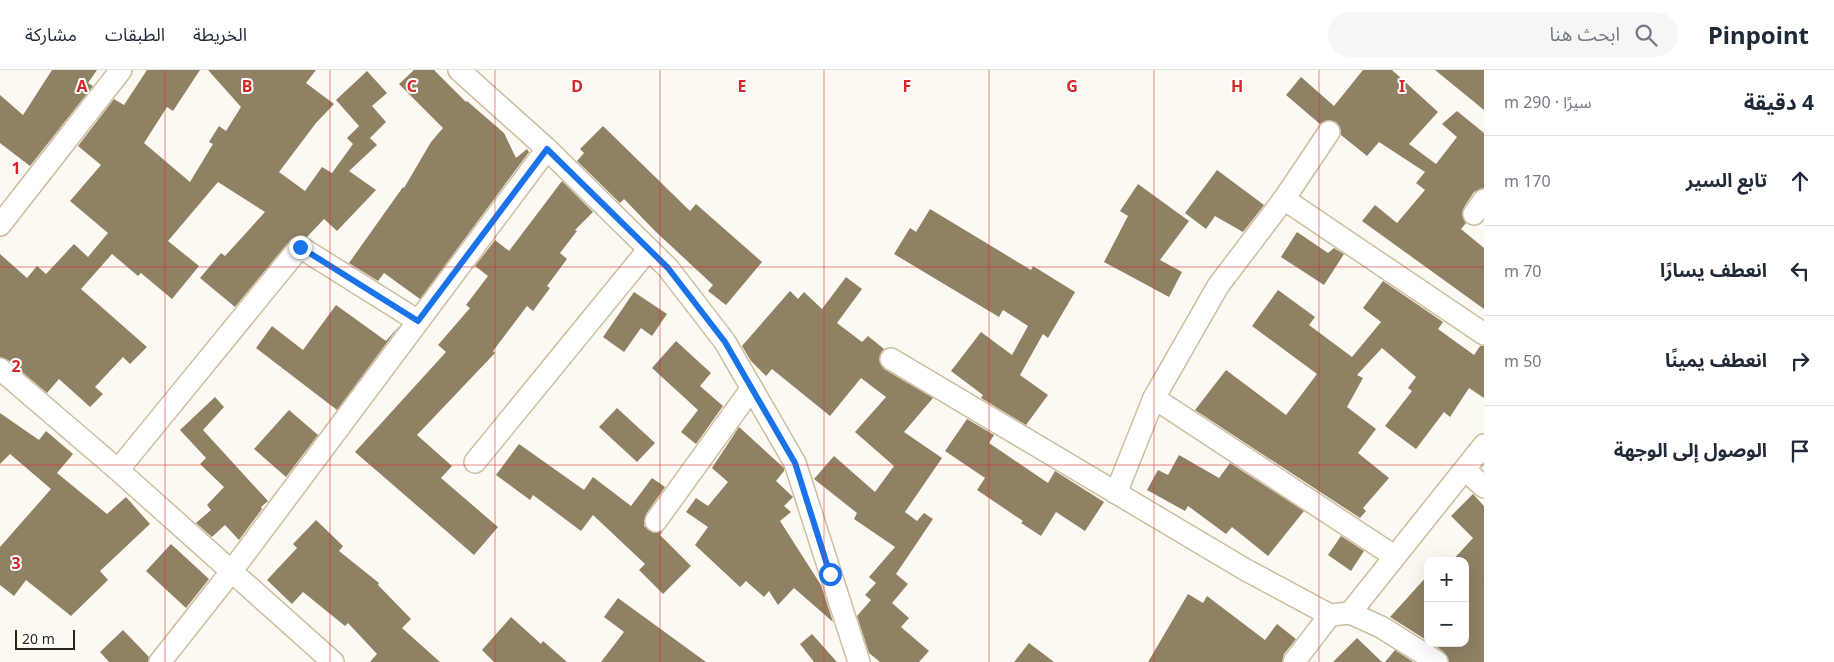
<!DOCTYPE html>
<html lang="ar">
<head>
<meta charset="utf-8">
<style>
  body { margin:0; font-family:"Noto Sans","Noto Sans Arabic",sans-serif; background:#f6f6f7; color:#1f2937; direction:rtl }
  .controls { position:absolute; right:15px; bottom:15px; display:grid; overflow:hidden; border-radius:10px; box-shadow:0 5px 20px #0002 }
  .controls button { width:45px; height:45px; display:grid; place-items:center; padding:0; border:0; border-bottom:1px solid #e0e1e3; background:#fff; color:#1f2937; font:25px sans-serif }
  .scale { position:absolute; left:15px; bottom:12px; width:60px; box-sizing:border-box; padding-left:5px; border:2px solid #2a2418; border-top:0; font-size:14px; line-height:18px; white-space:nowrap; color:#2a2418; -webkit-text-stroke:4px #fff; paint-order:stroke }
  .stop { position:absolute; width:15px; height:15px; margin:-11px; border:4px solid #1a73e8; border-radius:50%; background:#fff }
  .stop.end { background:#1a73e8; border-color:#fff; box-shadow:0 1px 5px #0008 }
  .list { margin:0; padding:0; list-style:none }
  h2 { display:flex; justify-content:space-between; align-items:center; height:65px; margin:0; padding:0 20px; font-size:21px }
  h2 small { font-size:16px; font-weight:400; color:#747a83 }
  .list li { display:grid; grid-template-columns:32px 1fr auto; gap:15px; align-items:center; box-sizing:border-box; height:90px; padding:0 20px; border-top:1px solid #e0e1e3 }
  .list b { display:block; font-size:19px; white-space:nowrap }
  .list em { font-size:16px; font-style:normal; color:#747a83 }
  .icon { flex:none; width:28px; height:28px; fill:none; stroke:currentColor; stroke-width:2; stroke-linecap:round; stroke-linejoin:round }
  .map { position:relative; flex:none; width:1484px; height:592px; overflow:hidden; direction:ltr }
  header { display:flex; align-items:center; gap:30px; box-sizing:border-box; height:70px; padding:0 25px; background:#fff; border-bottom:1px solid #e0e1e3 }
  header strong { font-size:24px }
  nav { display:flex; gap:28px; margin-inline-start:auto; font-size:18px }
  .search { width:350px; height:45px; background:#f6f6f7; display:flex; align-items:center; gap:12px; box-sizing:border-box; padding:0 18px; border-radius:28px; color:#747a83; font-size:19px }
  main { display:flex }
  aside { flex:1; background:#fff }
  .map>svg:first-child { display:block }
  .building { fill:#908164 }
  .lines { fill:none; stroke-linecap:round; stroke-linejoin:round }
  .street-casing { stroke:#cebd9f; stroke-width:24 }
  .street { stroke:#fff; stroke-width:21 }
  .route { stroke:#1a73e8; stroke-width:6 }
  .grid { fill:none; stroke:#d62828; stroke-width:1; stroke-opacity:0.55 }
  .grid-label { font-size:16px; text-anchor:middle; font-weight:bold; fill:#d62828; stroke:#fff; stroke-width:4; stroke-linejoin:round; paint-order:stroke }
</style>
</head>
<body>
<header>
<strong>Pinpoint</strong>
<div class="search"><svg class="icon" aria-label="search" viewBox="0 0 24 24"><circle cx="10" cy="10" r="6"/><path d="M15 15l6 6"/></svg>ابحث هنا</div>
<nav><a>الخريطة</a><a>الطبقات</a><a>مشاركة</a></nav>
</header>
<main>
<aside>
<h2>4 دقيقة<small>سيرًا · 290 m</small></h2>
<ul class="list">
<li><svg class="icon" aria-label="ahead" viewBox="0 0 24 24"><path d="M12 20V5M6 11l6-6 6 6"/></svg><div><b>تابع السير</b></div><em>170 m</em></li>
<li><svg class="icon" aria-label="left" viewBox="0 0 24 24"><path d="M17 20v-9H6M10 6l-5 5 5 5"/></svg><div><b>انعطف يسارًا</b></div><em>70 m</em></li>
<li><svg class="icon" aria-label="right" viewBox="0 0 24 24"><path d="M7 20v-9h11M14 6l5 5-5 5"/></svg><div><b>انعطف يمينًا</b></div><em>50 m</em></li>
<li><svg class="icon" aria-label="arrive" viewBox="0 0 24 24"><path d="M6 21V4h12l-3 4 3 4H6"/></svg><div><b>الوصول إلى الوجهة</b></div></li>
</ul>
</aside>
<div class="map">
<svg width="1484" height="592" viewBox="0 0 1484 592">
  <rect width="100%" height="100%" fill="#fcf9f2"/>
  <g class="building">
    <polygon points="52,0 97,0 88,13 93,16 30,96 0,73 0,25 23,45"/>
    <polygon points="147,0 200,0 173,41 167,37 144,73 190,112 213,74 209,72 219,56 226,61 241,37 208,0 316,0 306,13 334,34 316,53 279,102 305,121 322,97 332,103 353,74 347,68 359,56 336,30 367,1 387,23 372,36 386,52 370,68 377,75 349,101 376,120 337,161 324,149 307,167 301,165 291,169 235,237 200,208 221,183 225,186 265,142 218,112 168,171 199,196 172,229 141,203 138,206 112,184 81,219 147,277 130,294 123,287 95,317 103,324 90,337 59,309 47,323 8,290 0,287 0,184 27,208 37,196 46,204 74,174 88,187 108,163 70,131 101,95 78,76 114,29 124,35"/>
    <polygon points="414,0 434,0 466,32 467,31 504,63 516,88 527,79 529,82 420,229 384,203 378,211 349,193 403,117 404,118 431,72 443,58 399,14"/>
    <polygon points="1363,0 1392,0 1438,42 1409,74 1436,94 1457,67 1442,54 1457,41 1484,63 1484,118 1474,122 1464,137 1462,143 1466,153 1461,159 1484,178 1484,239 1362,151 1375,135 1397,153 1425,120 1416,113 1425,102 1379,72 1367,86 1341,65 1340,57 1336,52 1329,50 1320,54 1286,25 1301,7 1334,36"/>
    <polygon points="1435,0 1484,0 1484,40"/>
    <polygon points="603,56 690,141 696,134 762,192 726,235 708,221 713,215 655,161 624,129 620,133 577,91 584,83 580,79"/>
    <polygon points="1217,100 1264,135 1243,162 1215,146 1206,159 1185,143"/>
    <polygon points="562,111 593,142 575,160 577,161 560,183 567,189 547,216 550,218 533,241 527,236 493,281 495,283 417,365 452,396 441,408 498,457 474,485 355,382 446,282 438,275 470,238 466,235 488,206 475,196 495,170 509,181"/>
    <polygon points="1138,114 1189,151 1160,190 1182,202 1169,227 1104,192 1128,146 1120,141"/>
    <polygon points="930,139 1031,200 1033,196 1075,222 1048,268 1043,264 1020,305 1048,325 1026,355 981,328 983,325 951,301 981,262 1012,285 1028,256 1003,240 999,247 894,184 910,158 916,162"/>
    <polygon points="1297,162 1328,183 1334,178 1344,184 1324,215 1281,187"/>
    <polygon points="846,207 862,219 837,253 862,272 868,266 884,279 879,289 884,299 933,328 904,362 942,388 905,442 917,451 924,443 933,449 896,504 908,514 892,533 909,548 901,557 929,581 919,592 880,592 869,583 857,546 871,530 865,525 876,513 869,507 895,477 854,449 857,443 814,409 834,386 875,422 894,396 855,362 886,327 861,308 830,346 772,299 766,306 751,291 742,276 790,221 798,229 804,222 822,239"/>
    <polygon points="1383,211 1443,252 1438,259 1474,285 1480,276 1484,276 1484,328 1469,318 1450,347 1444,342 1416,379 1385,356 1412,321 1408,318 1416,307 1382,278 1357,305 1363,308 1347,337 1376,359 1358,383 1389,408 1363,438 1366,441 1360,448 1195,340 1226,300 1286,345 1317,304 1252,256 1278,220 1315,247 1309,255 1352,287 1381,252 1363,238"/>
    <polygon points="634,222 667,244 652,266 641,258 624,282 603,267"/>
    <polygon points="336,235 386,271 400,255 337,340 256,278 272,256 303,280"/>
    <polygon points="676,271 711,303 700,316 723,336 696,374 681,362 698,340 652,298"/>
    <polygon points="215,327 224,337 203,360 268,431 261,437 262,439 239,470 225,455 212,467 196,453 211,440 207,435 224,417 200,394 206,388 180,360"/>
    <polygon points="617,338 655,373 637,392 599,357"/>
    <polygon points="289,340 318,365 286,407 254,379"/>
    <polygon points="0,343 39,370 46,361 73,384 57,403 107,444 126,427 150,454 100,501 108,510 71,546 26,510 14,526 0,515 0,477 51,419 10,384 0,394"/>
    <polygon points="967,349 994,365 989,373 1048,413 1055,401 1104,432 1085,461 1056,442 1041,466 1021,453 1023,451 977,420 985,408 945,381"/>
    <polygon points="739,357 784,398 784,401 776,411 793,427 784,436 791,442 780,451 821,515 833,552 794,518 778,535 769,521 764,527 746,511 740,517 695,475 708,457 686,442 696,428 708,436 728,412 712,398"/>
    <polygon points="519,374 584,420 593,407 631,436 652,408 665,417 646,444 644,456 654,463 663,461 660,465 691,496 663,524 639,500 645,494 593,445 581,461 533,425 530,430 496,405"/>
    <polygon points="1179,385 1219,408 1230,393 1304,441 1268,486 1232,457 1226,464 1188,436 1185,441 1147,420 1158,400 1168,405"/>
    <polygon points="1473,424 1484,436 1484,592 1449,592 1444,582 1431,573 1465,573 1465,491 1452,491 1473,468 1451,446"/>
    <polygon points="316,450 343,476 339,481 379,513 378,515 411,549 402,558 440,592 370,592 377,584 348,553 345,556 303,522 292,534 267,510 297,478 293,474"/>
    <polygon points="1341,466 1364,481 1351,501 1328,485"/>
    <polygon points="171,474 209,509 186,538 146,501"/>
    <polygon points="1428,505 1428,571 1390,547"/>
    <polygon points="1188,524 1203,533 1207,526 1265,570 1277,554 1296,569 1284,584 1282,592 1148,592"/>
    <polygon points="618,528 706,592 601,592 624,562 604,547"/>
    <polygon points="511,547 541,574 543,571 567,592 494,592 482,580"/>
    <polygon points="123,560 149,587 148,592 109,592 100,582"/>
    <polygon points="812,564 837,592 814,592 800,574"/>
    <polygon points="1357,568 1382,592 1333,592"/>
    <polygon points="1029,573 1054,592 1014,592"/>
    <polygon points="1395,580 1413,592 1385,592"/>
  </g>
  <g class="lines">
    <g class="street-casing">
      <g id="street">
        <polyline points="459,0 547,79 668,198 725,272 795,393 859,592"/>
        <polyline points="1284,129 1484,264"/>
        <polyline points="1474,144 1484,130"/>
        <polyline points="0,155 121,0"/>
        <polyline points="891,289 1246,500 1330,545 1350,543 1381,557 1437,592"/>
        <polyline points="0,299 118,400 333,592"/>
        <polyline points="1154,328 1394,486"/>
        <polyline points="475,392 648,180"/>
        <polyline points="118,400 300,177 418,251"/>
        <polyline points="1465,400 1484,417"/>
        <polyline points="1116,423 1154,328 1218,216 1284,129 1329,62"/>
        <polyline points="656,451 752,318"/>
        <polyline points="1350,543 1484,375"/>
        <polyline points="160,592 231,502 547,79"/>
        <polyline points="1294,592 1330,545"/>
      </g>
    </g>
    <use href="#street" class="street"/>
  </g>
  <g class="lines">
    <polyline class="route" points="300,177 418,251 547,79 668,198 725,272 795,393 830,504"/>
  </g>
  <path class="grid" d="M 165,0 L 165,592M 330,0 L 330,592M 495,0 L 495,592M 660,0 L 660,592M 824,0 L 824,592M 989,0 L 989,592M 1154,0 L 1154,592M 1319,0 L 1319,592M 0,197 L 1484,197M 0,395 L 1484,395"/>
  <g class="grid-label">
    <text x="82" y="22">A</text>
    <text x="247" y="22">B</text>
    <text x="412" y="22">C</text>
    <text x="577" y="22">D</text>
    <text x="742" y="22">E</text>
    <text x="907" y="22">F</text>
    <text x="1072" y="22">G</text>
    <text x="1237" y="22">H</text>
    <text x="1402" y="22">I</text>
    <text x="16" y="104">1</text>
    <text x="16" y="302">2</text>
    <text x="16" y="499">3</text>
  </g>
</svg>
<div class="controls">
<button>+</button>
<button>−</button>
</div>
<div class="scale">20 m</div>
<div class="stop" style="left:830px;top:504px"></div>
<div class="stop end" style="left:300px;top:177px"></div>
</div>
</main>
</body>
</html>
